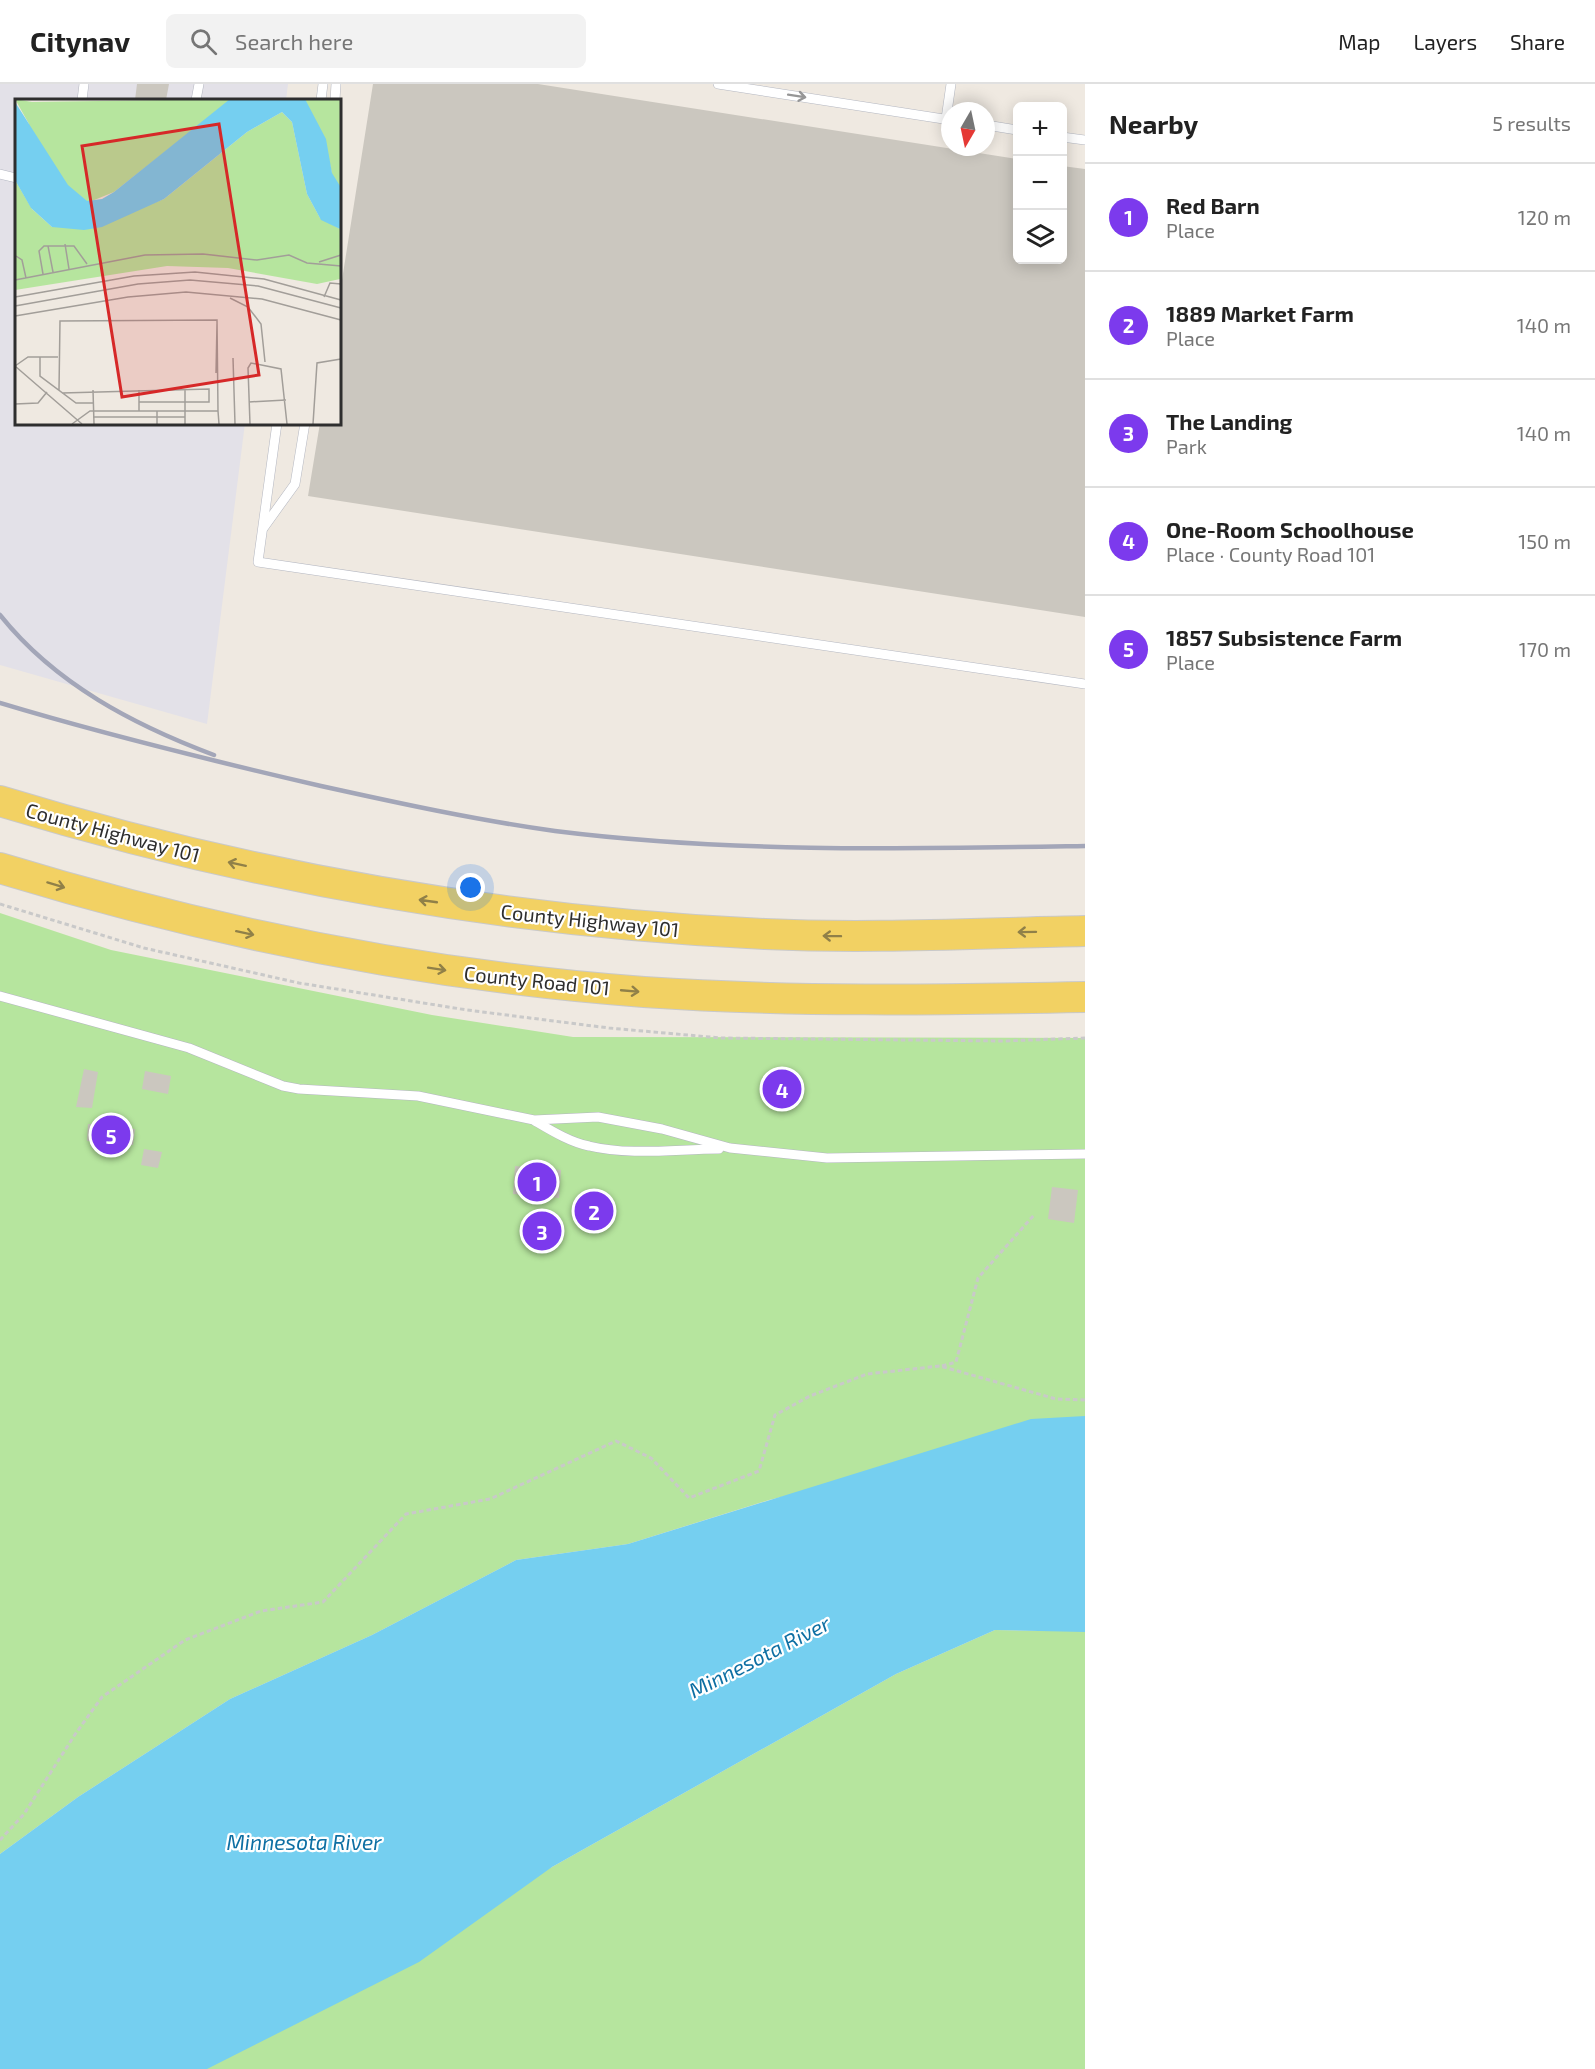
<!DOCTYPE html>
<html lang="en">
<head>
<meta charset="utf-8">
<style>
  body { margin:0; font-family:"Exo 2",sans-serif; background:#f2f2f2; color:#222 }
  .controls { position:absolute; right:18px; top:18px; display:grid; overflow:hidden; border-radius:9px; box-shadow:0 3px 15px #0003 }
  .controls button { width:54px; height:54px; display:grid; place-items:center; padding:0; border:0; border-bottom:2px solid #e0e0e0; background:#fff; color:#222; font:30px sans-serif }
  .compass { position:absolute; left:941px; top:18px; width:54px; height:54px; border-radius:50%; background:#fff; box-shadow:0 3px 15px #0003; rotate:189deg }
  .you { position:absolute; left:471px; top:804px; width:21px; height:21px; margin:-15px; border:4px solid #fff; border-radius:50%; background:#1a73e8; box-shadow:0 0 0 9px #1a73e833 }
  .badge { display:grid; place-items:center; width:39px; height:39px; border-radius:50%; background:#7c3aed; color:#fff; font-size:20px; font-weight:700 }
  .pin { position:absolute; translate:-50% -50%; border:3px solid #fff; box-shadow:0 2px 6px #0006 }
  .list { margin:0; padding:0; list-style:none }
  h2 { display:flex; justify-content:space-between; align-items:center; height:78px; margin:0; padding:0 24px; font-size:26px }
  h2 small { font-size:20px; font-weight:400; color:#767676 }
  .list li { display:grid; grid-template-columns:39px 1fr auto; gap:18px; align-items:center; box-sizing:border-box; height:108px; padding:0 24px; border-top:2px solid #e0e0e0 }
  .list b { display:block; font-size:22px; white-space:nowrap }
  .list p { margin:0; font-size:20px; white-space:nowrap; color:#767676 }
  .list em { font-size:20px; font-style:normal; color:#767676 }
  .icon { flex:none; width:33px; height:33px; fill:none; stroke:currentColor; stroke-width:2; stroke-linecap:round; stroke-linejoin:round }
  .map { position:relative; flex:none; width:1085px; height:1985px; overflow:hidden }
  header { display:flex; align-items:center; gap:36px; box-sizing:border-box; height:84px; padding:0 30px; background:#fff; border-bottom:2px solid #e0e0e0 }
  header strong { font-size:28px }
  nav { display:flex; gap:33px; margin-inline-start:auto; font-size:21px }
  .search { width:420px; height:54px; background:#f2f2f2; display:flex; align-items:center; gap:15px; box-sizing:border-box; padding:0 21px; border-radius:9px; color:#767676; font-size:22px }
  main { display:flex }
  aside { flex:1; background:#fff }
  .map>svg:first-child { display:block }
  .industrial { fill:#e3e1e8 }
  .green { fill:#b6e59e }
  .water { fill:#75cff0 }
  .building { fill:#cbc7bf }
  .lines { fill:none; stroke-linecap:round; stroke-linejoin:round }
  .service-casing { stroke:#b4b7c1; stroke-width:10 }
  .primary-casing { stroke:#c9c9c9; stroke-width:32 }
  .path { stroke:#c9c9c9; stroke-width:3; stroke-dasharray:4.5 3; stroke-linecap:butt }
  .service { stroke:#fff; stroke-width:9 }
  .primary { stroke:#f2d163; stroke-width:30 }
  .rail { stroke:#a3a6b8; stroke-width:4.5 }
  .oneway { stroke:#969696 }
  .oneway2 { stroke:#908048 }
  .labels { text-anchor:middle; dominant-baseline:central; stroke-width:4.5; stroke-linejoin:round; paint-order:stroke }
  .street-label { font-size:20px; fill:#2e2e2e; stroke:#fff }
  .water-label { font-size:21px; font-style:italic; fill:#0d6fa3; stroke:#fff }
  .inset-road { fill:none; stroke:#a29e99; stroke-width:1.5 }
  .view { fill:#d62828; fill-opacity:0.15; stroke:#d62828; stroke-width:3 }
  .inset-edge { fill:none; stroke:#2e2e2e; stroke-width:3 }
</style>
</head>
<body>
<header>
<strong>Citynav</strong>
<div class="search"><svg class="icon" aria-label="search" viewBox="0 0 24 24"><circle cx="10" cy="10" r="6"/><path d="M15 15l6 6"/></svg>Search here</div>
<nav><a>Map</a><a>Layers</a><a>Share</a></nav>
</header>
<main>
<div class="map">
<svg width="1085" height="1985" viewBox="0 0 1085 1985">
  <rect width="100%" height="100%" fill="#efe9e1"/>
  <polygon class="industrial" points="0,0 288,0 286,16 16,16 16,339 245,339 207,640 0,581"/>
  <g class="green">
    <polygon points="0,829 111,866 432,931 573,953 1085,954 1085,1339 769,1416 628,1460 516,1476 372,1551 230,1615 78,1713 0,1770"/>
    <polygon points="1085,1534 1085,1985 161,1985 552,1783 896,1590 995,1546 1049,1547"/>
  </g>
  <polygon class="water" points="1085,1332 1085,1548 995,1546 896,1590 552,1783 419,1878 207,1985 0,1985 0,1770 78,1713 230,1615 372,1551 516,1476 628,1460 1031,1335"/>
  <g class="building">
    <polygon points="137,0 169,0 166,16 135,16"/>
    <polygon points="373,0 538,0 1017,75 1017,176 1062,176 1062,82 1085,85 1085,533 308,412 320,339 339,339 339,215"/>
    <polygon points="84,985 98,988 92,1024 76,1023"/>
    <polygon points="145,987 171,992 168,1010 142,1005"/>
    <polygon points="780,994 792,1000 784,1016 773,1011"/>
    <polygon points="88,1040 135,1045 133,1061 87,1057"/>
    <polygon points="144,1065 162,1068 158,1084 141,1081"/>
    <polygon points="515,1082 561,1086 559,1114 513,1110"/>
    <polygon points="1052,1103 1078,1106 1074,1139 1048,1135"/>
    <polygon points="585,1109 609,1114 603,1146 578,1140"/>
  </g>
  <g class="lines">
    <g class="service-casing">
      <g id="service">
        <polyline points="718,0 950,36"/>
        <polyline points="82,16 84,0"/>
        <polyline points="196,16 199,0"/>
        <polyline points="321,16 323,0"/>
        <polyline points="335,16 336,0"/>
        <polyline points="946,35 951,0"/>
        <polyline points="986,41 1017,46"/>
        <polyline points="1062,53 1085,56"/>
        <polyline points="0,90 16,94"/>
        <polyline points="277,339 258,478 1085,600"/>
        <polyline points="264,443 295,400 305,339"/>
        <polyline points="0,912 189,964 283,1002 299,1005 418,1012 534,1036 598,1033 662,1045 730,1064 827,1074 1085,1070"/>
        <path d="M 535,1037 C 552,1047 570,1058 589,1062 C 630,1072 677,1065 719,1065"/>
      </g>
    </g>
    <g class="primary-casing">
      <g id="primary">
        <path d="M 0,717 C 249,793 505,838 765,850 C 871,855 978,849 1085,847"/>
        <path d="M 0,784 C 210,848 425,892 644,908 C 791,918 938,916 1085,913"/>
      </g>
    </g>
    <g class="path">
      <polyline points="0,820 144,864 299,899 467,926 609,944 721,954 1003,957 1085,954"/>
      <polyline points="942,1282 956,1278 978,1194 1034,1131"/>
      <polyline points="0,1756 24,1730 76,1649 102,1613 185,1556 261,1527 323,1518 406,1430 490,1415 616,1357 651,1374 689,1414 759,1387 775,1331 810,1312 867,1290 940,1282 1056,1315 1085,1316"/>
    </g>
    <use href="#service" class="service"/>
    <use href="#primary" class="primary"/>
    <g class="rail">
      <path d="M 0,531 C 55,600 134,641 214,671"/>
      <path d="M 0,619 C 106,651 213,677 321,702 C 398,719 476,736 555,747 C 730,769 909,765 1085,762"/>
    </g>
  </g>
  <defs><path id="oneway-shaft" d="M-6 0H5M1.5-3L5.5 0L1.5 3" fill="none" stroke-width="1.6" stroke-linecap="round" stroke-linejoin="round" transform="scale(1.5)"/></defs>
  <use class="oneway" href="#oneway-shaft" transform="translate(797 12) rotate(9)"/>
  <g class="oneway2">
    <use href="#oneway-shaft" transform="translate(237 780) rotate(-168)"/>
    <use href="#oneway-shaft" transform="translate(56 801) rotate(17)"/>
    <use href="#oneway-shaft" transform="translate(428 817) rotate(-172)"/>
    <use href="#oneway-shaft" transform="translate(1027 848) rotate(179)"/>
    <use href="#oneway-shaft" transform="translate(245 849) rotate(12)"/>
    <use href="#oneway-shaft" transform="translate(832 852) rotate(-179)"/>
    <use href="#oneway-shaft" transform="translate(437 885) rotate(9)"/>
    <use href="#oneway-shaft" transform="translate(630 907) rotate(5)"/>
  </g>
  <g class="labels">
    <g class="street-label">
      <text transform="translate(113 748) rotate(15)">County Highway 101</text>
      <text transform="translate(590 836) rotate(6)">County Highway 101</text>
      <text transform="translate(537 896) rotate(6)">County Road 101</text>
    </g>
    <g class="water-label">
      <text transform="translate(759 1572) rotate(-27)">Minnesota River</text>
      <text x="304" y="1757">Minnesota River</text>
    </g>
  </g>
  <g transform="translate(15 15)">
    <rect width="326" height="326" fill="#efe9e1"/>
    <path d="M 0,0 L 17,3 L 217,0 L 99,93 L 57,110 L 0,25 L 14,25 ZM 289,0 L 325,0 L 325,93 L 319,84 L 311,47 ZM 267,13 L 277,23 L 292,95 L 305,119 L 325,130 L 325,180 L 302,185 L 213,169 L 152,167 L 0,191 L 0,81 L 17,110 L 37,128 L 118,112 L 149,100 L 232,33 Z" fill="#b6e59e"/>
    <path d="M 215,0 L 290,0 L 311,40 L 317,74 L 325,87 L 325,130 L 306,121 L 292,95 L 277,23 L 267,13 L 232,33 L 149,100 L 87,128 L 69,131 L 37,128 L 16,109 L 0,81 L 0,3 L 53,86 L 72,102 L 87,100 L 99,93 Z" fill="#75cff0"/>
    <path class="inset-road" d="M 50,145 L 54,170M 33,147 L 38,173M 1,157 L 7,161 L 11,179M 304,163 L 326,156M 28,175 L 24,152 L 29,147 L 59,147 L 72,165M 0,181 L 130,156 L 188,155 L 242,161 L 274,156 L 292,164 L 326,167M 0,198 L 119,177 L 180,173 L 249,180 L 326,201M 309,198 L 315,184 L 326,185M 215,199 L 233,208 L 246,225 L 250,263M 0,207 L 123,185 L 175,181 L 243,187 L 326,209M 0,217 L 113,198 L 171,193 L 247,200 L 326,221M 25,258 L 25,277 L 61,304 L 78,304M 218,259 L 220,325M 0,267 L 67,325M 0,267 L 13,258 L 43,258M 201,274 L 202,225M 44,291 L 45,222 L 202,221 L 203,312M 78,291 L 79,325M 124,291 L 124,312M 170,291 L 170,312 L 203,312 L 204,325M 47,294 L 194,290 L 194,303 L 124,303M 234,303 L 271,301M 0,305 L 23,304 L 32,293M 142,312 L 170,312 L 170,325M 78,318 L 170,318M 57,325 L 75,312 L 142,312 L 142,325M 235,325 L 233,269 L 236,264 L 266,270 L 272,325M 298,325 L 302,264 L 326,260"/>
    <path class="view" d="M 204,25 L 244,276 L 107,298 L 67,47 Z"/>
    <rect width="326" height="326" class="inset-edge"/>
  </g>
</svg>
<div class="controls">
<button>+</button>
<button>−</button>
<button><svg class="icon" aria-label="layers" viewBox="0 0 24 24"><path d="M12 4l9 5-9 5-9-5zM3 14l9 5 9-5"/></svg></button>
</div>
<svg class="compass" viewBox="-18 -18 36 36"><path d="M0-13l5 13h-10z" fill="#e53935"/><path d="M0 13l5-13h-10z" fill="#767676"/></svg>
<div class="you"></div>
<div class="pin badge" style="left:537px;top:1098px">1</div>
<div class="pin badge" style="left:594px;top:1127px">2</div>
<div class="pin badge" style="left:542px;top:1147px">3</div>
<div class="pin badge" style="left:782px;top:1005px">4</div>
<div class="pin badge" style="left:111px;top:1051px">5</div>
</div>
<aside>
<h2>Nearby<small>5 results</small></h2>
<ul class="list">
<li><span class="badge">1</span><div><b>Red Barn</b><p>Place</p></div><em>120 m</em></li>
<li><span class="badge">2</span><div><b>1889 Market Farm</b><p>Place</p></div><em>140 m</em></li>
<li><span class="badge">3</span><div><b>The Landing</b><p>Park</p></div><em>140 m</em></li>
<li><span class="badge">4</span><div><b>One-Room Schoolhouse</b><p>Place · County Road 101</p></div><em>150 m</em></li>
<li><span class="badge">5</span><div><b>1857 Subsistence Farm</b><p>Place</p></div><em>170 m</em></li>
</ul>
</aside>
</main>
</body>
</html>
